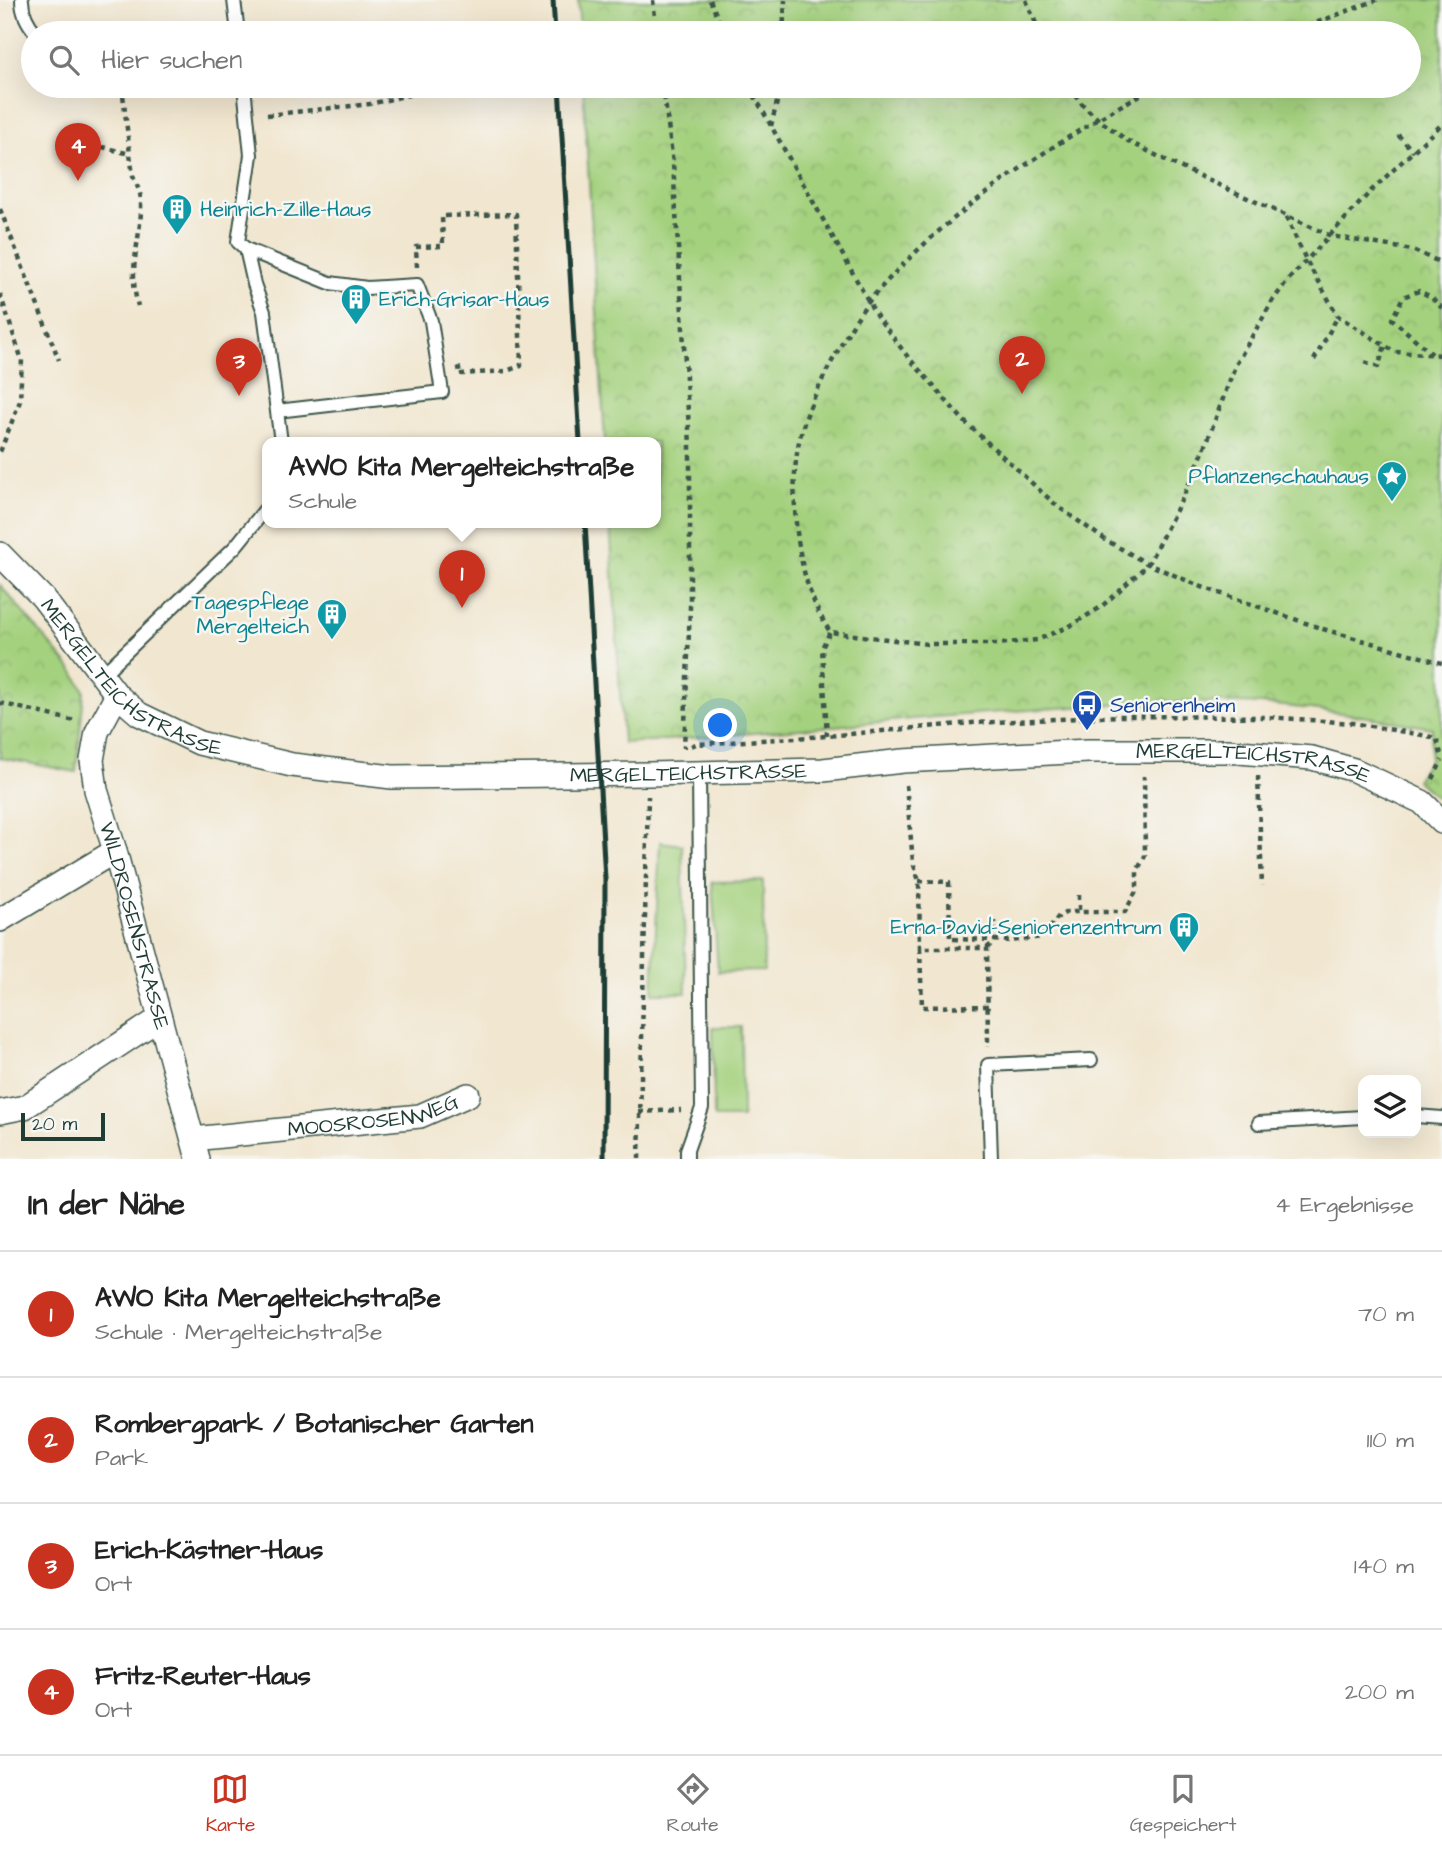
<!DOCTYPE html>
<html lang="de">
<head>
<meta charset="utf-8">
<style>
  body { margin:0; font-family:"Architects Daughter",sans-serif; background:#f2f2f2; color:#222 }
  .controls { position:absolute; right:21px; bottom:21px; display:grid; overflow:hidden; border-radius:14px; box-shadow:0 7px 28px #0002 }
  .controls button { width:63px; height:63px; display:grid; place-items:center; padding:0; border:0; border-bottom:2px solid #e0e0e0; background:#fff; color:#222; font:35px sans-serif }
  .scale { position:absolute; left:21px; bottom:18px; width:84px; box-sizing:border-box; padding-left:7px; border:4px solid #1f3d34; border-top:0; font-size:19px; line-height:24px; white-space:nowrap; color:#1f3d34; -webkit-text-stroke:5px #f6f6f2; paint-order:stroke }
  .you { position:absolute; left:721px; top:726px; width:24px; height:24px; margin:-18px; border:5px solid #fff; border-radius:50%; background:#1a73e8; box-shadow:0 0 0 10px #1a73e833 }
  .badge { display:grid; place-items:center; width:46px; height:46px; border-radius:50%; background:#c8321e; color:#fff; font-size:23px; font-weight:700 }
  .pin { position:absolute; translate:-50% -58px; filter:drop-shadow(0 2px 4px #0008) }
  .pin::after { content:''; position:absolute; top:37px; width:24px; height:21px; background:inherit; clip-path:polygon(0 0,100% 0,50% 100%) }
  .popup { position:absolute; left:262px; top:437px; width:399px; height:91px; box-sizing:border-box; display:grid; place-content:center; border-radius:14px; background:#fff; filter:drop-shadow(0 2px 5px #0005); font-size:23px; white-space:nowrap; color:#767676 }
  .popup b { font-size:26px; color:#222 }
  .popup::after { content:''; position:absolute; left:50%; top:100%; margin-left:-14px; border:14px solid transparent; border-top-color:#fff }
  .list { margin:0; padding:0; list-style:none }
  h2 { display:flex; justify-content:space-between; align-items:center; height:91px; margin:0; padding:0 28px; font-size:30px }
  h2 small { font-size:23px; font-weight:400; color:#767676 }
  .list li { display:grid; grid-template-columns:46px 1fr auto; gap:21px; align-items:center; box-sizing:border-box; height:126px; padding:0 28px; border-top:2px solid #e0e0e0 }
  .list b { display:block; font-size:26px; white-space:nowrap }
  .list p { margin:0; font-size:23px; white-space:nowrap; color:#767676 }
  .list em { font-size:23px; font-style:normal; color:#767676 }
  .icon { flex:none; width:38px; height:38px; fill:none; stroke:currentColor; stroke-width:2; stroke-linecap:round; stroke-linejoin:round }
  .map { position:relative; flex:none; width:1442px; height:1159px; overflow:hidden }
  .search { position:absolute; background:#fff; box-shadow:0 7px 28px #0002; left:21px; right:21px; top:21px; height:77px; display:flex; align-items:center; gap:18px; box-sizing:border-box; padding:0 24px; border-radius:38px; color:#767676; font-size:26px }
  .sheet { height:595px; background:#fff }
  nav { display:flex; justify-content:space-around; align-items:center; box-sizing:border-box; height:98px; border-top:2px solid #e0e0e0; background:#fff; font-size:19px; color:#767676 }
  nav a { display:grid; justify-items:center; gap:4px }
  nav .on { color:#c8321e }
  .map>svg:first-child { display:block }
  .green { fill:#a4d17e; stroke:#628759; stroke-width:2 }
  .park { fill:url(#park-crowns); stroke:#628759; stroke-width:2 }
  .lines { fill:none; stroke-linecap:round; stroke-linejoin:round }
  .lane-casing { stroke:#3e564b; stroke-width:16 }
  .street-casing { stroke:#3e564b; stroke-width:26 }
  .path { stroke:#3e564b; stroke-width:4.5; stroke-dasharray:5 5; stroke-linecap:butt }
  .lane { stroke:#fff; stroke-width:12 }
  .street { stroke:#fff; stroke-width:23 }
  .rail { stroke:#1f3d34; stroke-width:5 }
  .labels { text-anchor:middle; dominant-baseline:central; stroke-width:5; stroke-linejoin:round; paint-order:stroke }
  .culture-label { font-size:21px; fill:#0d838f; stroke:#f6f6f2; text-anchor:end }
  .street-label { font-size:21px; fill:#1f3d34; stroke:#f6f6f2 }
  .transit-label { font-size:21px; fill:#164399; stroke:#f6f6f2; text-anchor:start }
</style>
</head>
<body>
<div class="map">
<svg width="1442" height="1159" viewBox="0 0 1442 1159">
  <defs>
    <pattern id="park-crowns" width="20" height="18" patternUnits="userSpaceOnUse" patternTransform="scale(1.75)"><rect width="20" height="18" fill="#a4d17e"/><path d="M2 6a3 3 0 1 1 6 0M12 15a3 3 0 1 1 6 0" fill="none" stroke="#8db46e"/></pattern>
  </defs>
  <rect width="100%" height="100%" fill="#f6f6f2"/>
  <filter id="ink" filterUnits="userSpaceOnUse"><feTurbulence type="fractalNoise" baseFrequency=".0143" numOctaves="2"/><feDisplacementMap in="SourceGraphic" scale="14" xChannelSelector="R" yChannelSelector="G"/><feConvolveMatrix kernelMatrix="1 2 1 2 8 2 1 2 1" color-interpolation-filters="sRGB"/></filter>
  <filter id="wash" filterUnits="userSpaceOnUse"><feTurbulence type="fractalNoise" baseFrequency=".00686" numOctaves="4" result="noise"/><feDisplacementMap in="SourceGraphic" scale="28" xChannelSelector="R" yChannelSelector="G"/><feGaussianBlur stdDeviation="1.57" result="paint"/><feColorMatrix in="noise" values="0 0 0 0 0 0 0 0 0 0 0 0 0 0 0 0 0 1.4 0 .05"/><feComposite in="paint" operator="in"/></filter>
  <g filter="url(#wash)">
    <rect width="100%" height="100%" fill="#f1e6cf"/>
    <g class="green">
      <polygon points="660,842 682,845 686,993 653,993"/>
      <polygon points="763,881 764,971 718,972 712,882"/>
      <polygon points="713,1027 741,1027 742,1118 714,1118"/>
    </g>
    <g class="park">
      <path d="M 578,0 L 1442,0 L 1442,802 L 1416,780 L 1430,759 L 1432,728 C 1375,718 1317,708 1259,704 C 1177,700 1096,705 1015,711 C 884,720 754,735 623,743 L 610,522 L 656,522 L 656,442 L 605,442 L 583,86 L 1409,86 L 1409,33 L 580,33 Z"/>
      <polygon points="0,585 74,672 84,691 76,772 0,758"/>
    </g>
  </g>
  <g filter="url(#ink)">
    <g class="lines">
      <g class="lane-casing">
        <g id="lane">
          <path d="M 22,0 C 22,13 28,24 36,33"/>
          <polyline points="234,0 238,33"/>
          <polyline points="244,86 251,155 238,242 246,249 254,284 264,312 281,442"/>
          <polyline points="246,249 330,283 367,288 417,285 431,321 442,392 277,411"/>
          <polyline points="102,675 235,547 268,506"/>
          <polyline points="1416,1116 1442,1118"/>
          <polyline points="1259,1123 1363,1117"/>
          <polyline points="687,1159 687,1150 702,1108 699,773"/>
          <polyline points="991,1159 988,1065 1091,1060"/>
        </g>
      </g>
      <g class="street-casing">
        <g id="street">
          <path id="s1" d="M 0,554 L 43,598 L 117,695 L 139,714 L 199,743 L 292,765 L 392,777 L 649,774 L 823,770 L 903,761 L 1088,751 L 1227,751 L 1312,758 L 1354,770 L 1422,802 L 1442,822"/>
          <path id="s2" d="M 117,695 L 97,732 L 92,760 L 96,790 L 115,851 L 198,1159"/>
          <polyline points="0,920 115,851"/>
          <polyline points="0,1112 25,1107 160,1018"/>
          <path id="s3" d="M 193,1139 L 420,1116 L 468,1095"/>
        </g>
      </g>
      <g class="path">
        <polyline points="653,0 657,33"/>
        <polyline points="710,0 724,33"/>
        <polyline points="1026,0 1040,33"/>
        <polyline points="783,33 785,0"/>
        <polyline points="1289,33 1377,0"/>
        <polyline points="122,86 130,154"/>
        <polyline points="663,86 673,163 690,445 690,607 684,748"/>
        <polyline points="749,86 876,315 908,357 964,421 1057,506 1104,539 1148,564 1202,587 1323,629 1442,663"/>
        <polyline points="1069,86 1083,105 1098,119 1128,141 1173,164 1331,236 1412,250 1442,263"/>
        <path d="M 1158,86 C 1125,102 1093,122 1061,142 C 992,185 924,237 870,300 C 857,316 846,336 836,354 C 820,383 804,414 798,447 C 790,490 796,559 813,599 C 817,611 824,622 830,632 L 927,644 L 998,644 L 1037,640 L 1070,626 L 1101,607 L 1148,564 L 1185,493 L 1204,450 L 1235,366 L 1273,300 L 1290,278 L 1371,191 L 1442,124"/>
        <polyline points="267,115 370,104 417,93 420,86"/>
        <polyline points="771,126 781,86"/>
        <polyline points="1398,135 1413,151"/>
        <path d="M 63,137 L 130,154 C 131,161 132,168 133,176 C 136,185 141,191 141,202 C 142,240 127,266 138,306"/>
        <polyline points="0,209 59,360"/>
        <polyline points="1286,217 1307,262 1338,316 1395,352 1442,355"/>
        <polyline points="417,267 416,247 443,246 442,216 516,214 521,366 506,371 462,374 462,368 457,369"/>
        <polyline points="0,294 22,360 20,401 0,452"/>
        <polyline points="1432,354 1392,319 1403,297 1419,291 1431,297 1442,308"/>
        <polyline points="1314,360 1338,316"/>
        <polyline points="1365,362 1378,367 1385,346"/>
        <polyline points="0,703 75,721"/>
        <polyline points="827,736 822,648 830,632"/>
        <polyline points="691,746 696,744 827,736 972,723 1121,716 1267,717 1353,723 1428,736 1437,739 1442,758"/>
        <polyline points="1258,776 1262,886"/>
        <polyline points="1433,779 1442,760"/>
        <polyline points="906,785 913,862 919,881 920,948 987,948 988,1047"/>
        <polyline points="919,881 949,882 950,939 996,940 995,921"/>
        <polyline points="1079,895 1079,913"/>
        <polyline points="920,948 922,1007 988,1006"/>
        <polyline points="987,948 996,940 1010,941 1042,937 1059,916 1067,912 1125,912 1137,890 1137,871 1145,856 1144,776"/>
        <polyline points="639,1112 681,1110"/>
        <polyline points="639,1159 648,796"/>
      </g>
      <use href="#lane" class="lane"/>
      <use href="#street" class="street"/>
      <g class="rail">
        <polyline points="553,0 555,33"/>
        <polyline points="559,86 580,442"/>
        <polyline points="585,522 605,879 604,1159"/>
      </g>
    </g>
  </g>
  <defs>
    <g id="building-pin" transform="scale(1.575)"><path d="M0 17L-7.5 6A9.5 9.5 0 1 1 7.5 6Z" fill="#0f9aa8" stroke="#f6f6f2"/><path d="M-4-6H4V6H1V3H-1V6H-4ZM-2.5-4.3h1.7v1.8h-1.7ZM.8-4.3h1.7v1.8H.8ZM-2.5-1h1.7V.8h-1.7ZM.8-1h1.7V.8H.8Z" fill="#fff"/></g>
    <g id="sight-pin" transform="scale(1.575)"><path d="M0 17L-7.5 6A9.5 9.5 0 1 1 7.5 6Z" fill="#0f9aa8" stroke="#f6f6f2"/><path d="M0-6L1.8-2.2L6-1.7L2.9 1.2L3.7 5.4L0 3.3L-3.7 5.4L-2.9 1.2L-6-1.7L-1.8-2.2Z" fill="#fff"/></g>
    <g id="bus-pin" transform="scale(1.575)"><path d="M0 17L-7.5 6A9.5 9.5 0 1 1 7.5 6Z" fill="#1a4fb4" stroke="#f6f6f2"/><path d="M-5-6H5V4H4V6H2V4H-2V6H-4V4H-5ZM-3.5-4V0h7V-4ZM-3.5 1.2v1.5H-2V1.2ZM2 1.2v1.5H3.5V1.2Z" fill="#fff"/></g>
  </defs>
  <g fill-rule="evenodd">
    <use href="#building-pin" x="177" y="209"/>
    <use href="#building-pin" x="356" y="299"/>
    <use href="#sight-pin" x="1392" y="476"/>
    <use href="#building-pin" x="332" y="614"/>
    <use href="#bus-pin" x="1087" y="705"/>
    <use href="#building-pin" x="1184" y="927"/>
  </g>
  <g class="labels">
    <g class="culture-label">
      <text x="200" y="209" text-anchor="start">Heinrich-Zille-Haus</text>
      <text x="379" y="299" text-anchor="start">Erich-Grisar-Haus</text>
      <text x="1369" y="476">Pflanzenschauhaus</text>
      <text x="309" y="602">Tagespflege<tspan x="309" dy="24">Mergelteich</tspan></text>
      <text x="1161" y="927">Erna-David-Seniorenzentrum</text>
    </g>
    <g class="street-label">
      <text stroke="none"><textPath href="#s1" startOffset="184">MERGELTEICHSTRASSE</textPath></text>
      <text stroke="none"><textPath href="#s1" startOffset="1339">MERGELTEICHSTRASSE</textPath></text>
      <text stroke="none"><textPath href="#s1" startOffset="772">MERGELTEICHSTRASSE</textPath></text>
      <text stroke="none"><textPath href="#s2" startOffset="242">WILDROSENSTRASSE</textPath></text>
      <text stroke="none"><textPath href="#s3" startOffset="182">MOOSROSENWEG</textPath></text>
    </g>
    <g class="transit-label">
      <text x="1110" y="705">Seniorenheim</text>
    </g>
  </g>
</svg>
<div class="controls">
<button><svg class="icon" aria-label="layers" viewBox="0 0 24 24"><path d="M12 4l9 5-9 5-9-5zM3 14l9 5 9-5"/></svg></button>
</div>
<div class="scale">20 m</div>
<div class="you"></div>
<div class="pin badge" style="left:462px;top:608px">1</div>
<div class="popup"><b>AWO Kita Mergelteichstraße</b>Schule</div>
<div class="pin badge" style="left:1022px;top:394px">2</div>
<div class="pin badge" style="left:239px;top:396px">3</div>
<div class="pin badge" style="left:78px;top:181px">4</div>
<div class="search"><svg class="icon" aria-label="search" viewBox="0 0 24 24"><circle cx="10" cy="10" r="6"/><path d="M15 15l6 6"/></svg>Hier suchen</div>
</div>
<section class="sheet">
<h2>In der Nähe<small>4 Ergebnisse</small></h2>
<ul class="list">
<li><span class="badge">1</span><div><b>AWO Kita Mergelteichstraße</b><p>Schule · Mergelteichstraße</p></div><em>70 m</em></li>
<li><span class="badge">2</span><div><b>Rombergpark / Botanischer Garten</b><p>Park</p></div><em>110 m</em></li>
<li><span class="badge">3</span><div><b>Erich-Kästner-Haus</b><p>Ort</p></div><em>140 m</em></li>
<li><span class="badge">4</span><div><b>Fritz-Reuter-Haus</b><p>Ort</p></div><em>200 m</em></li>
</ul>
</section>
<nav>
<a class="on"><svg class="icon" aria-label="map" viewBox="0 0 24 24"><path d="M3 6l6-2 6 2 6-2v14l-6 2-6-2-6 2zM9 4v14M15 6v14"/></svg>Karte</a>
<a><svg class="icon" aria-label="directions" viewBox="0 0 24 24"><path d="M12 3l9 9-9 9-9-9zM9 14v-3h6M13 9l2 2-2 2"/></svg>Route</a>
<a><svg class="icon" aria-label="saved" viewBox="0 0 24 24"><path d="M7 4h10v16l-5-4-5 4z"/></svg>Gespeichert</a>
</nav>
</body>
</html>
